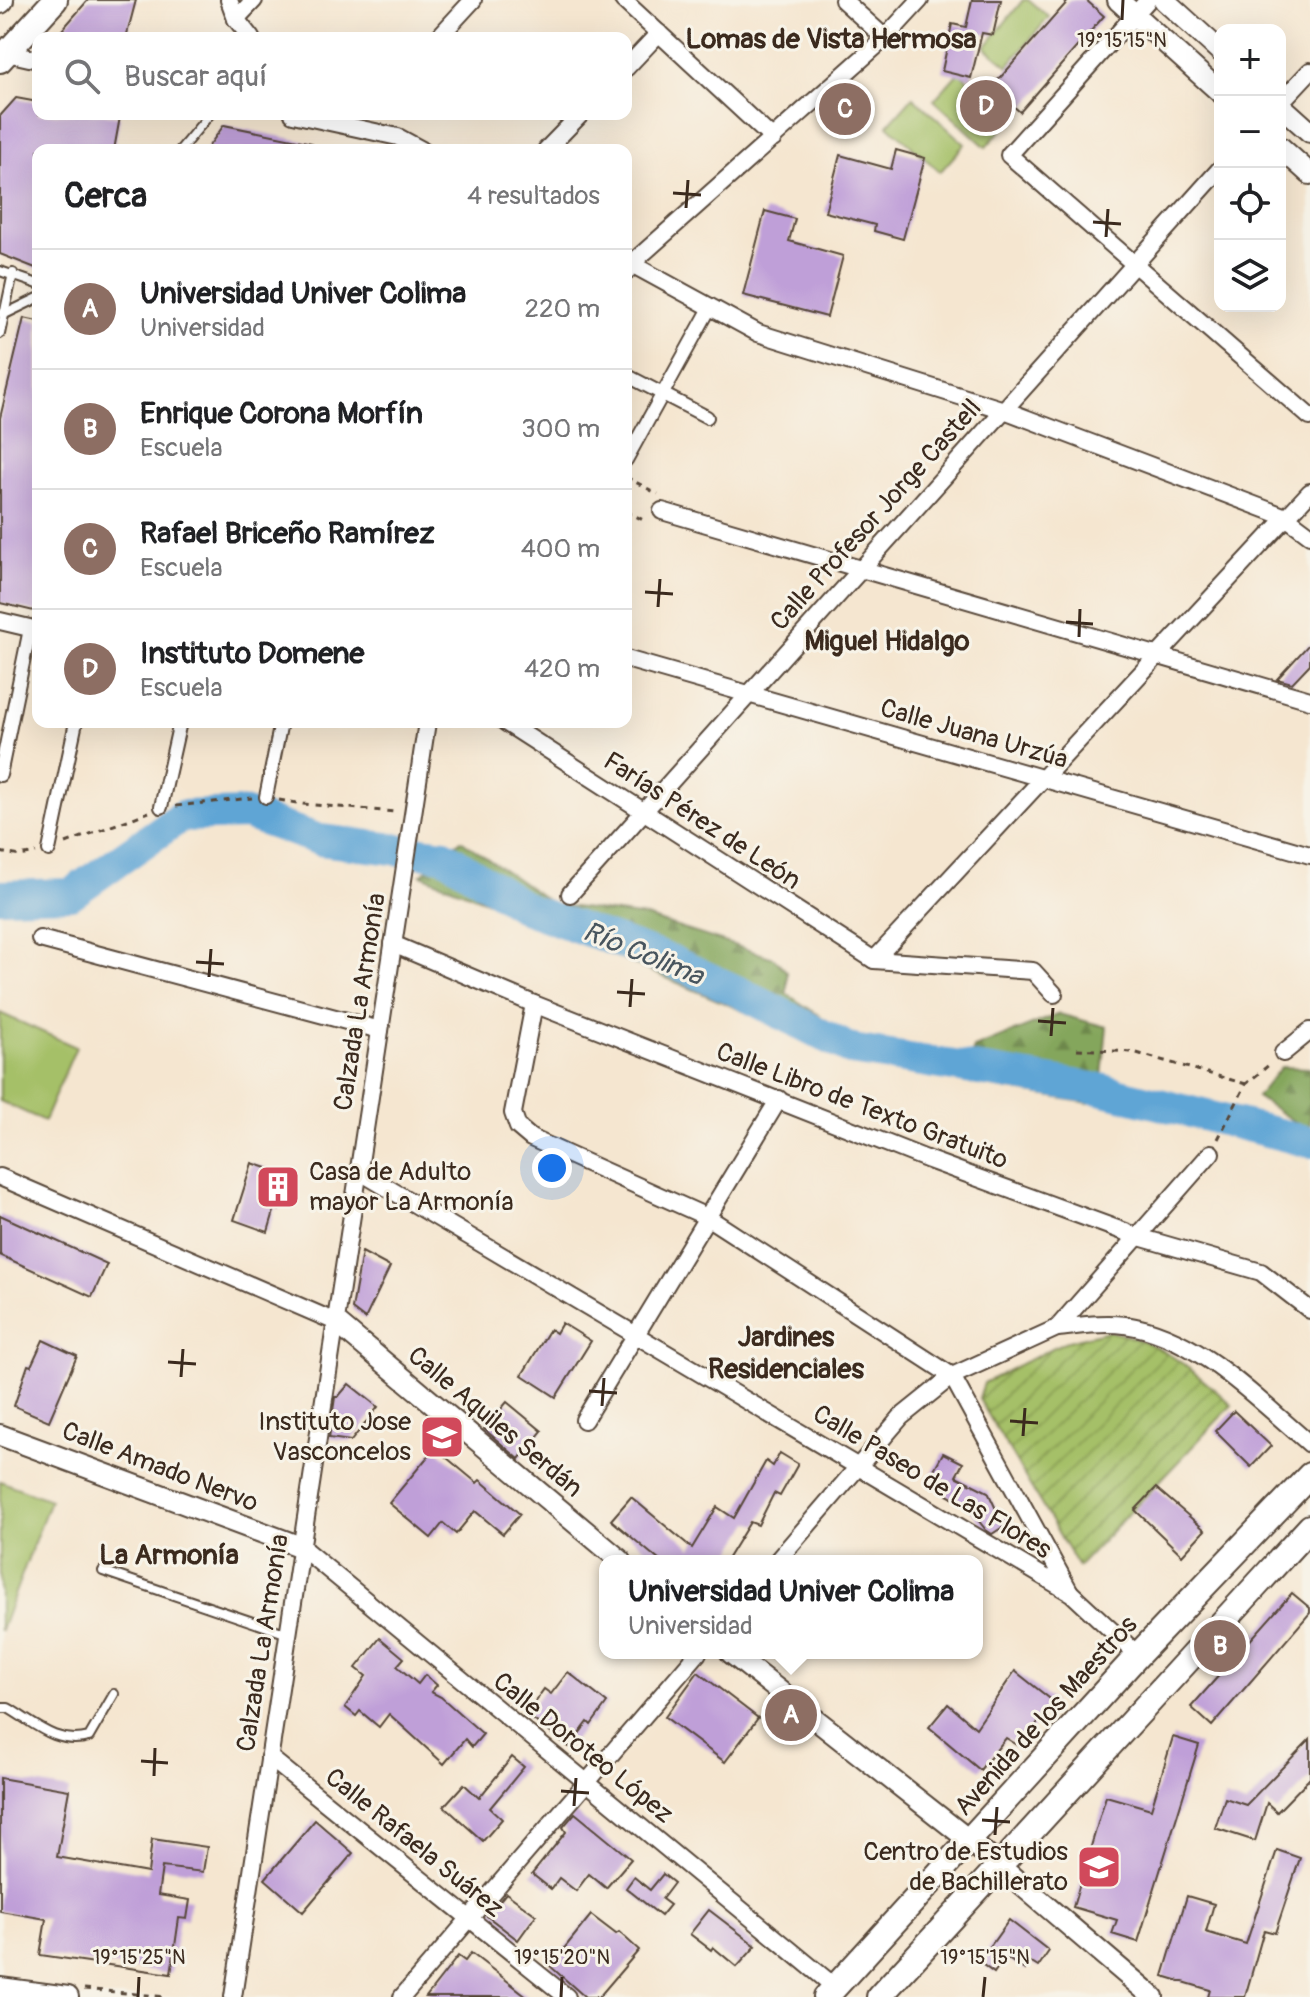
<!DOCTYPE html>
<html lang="es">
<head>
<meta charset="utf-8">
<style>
  body { margin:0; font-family:Pangolin,sans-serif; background:#f2f2f2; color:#202124 }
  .controls { position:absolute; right:24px; top:24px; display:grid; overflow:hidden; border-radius:16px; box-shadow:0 8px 32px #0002 }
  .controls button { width:72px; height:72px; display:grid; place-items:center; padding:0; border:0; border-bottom:2px solid #e0e0e0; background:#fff; color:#202124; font:40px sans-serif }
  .you { position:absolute; left:552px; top:1168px; width:28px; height:28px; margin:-20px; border:6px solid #fff; border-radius:50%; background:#1a73e8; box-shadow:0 0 0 12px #1a73e833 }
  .badge { display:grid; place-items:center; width:52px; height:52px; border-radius:50%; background:#7c3aed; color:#fff; font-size:26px; font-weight:700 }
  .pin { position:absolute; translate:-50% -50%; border:4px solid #fff; box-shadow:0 2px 8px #0006 }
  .popup { position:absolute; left:599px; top:1555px; width:384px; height:104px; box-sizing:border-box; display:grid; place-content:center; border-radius:16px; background:#fff; filter:drop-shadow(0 2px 6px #0005); font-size:26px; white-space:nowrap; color:#757577 }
  .popup b { font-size:30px; color:#202124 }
  .popup::after { content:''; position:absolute; left:50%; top:100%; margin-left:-16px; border:16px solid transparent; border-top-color:#fff }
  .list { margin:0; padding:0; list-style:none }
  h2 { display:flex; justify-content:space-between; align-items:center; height:104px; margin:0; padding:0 32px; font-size:34px }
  h2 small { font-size:26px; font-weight:400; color:#757577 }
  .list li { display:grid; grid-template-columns:52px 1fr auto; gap:24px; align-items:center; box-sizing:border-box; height:120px; padding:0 32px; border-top:2px solid #e0e0e0 }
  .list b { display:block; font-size:30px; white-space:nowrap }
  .list p { margin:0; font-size:26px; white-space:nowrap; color:#757577 }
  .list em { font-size:26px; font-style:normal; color:#757577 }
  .icon { flex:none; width:44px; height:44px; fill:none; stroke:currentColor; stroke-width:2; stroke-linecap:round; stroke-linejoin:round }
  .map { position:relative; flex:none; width:1310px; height:1997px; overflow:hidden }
  .search { position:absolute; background:#fff; box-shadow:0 8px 32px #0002; left:32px; top:32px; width:600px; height:88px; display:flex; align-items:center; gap:20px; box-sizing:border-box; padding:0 28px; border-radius:16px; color:#757577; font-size:30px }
  .panel { position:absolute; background:#fff; box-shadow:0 8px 32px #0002; left:32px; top:144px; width:600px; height:584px; border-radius:16px }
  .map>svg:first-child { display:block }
  .grass { fill:#a5c067; stroke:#707542; stroke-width:2 }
  .forest { fill:url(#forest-firs); stroke:#60683d; stroke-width:2 }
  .garden { fill:url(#garden-furrows); stroke:#707542; stroke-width:2 }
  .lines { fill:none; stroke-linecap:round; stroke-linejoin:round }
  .river { stroke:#5fa5d5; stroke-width:32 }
  .building { fill:#bf9fd8 }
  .service-casing { stroke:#574639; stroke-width:12 }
  .pedestrian-casing { stroke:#574639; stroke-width:16 }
  .minor-casing { stroke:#574639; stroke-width:20 }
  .tertiary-casing { stroke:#574639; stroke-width:24 }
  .primary-casing { stroke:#574639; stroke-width:28 }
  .path { stroke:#574639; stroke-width:3; stroke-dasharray:6 6; stroke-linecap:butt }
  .service { stroke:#fff; stroke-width:8 }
  .pedestrian { stroke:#fff; stroke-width:12 }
  .minor { stroke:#fff; stroke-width:16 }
  .tertiary { stroke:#fff; stroke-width:20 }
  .primary { stroke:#fff; stroke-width:24 }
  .ticks { fill:none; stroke:#3b2a1e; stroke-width:3 }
  .labels { text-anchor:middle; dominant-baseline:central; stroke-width:6; stroke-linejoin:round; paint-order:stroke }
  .street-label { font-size:26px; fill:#3b2a1e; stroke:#f7f3e8 }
  .poi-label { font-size:26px; fill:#3b2a1e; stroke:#f7f3e8; text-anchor:end }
  .neighbourhood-label { font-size:28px; font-weight:bold; fill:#3b2a1e; stroke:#f7f3e8 }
  .water-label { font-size:28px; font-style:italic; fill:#48555e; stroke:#f7f3e8 }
  .ticks-label { font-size:20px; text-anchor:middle; fill:#3b2a1e; stroke:#f7f3e8; stroke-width:6; stroke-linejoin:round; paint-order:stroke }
</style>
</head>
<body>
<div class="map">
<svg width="1310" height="1997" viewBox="0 0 1310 1997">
  <defs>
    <pattern id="forest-firs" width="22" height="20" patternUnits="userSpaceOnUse" patternTransform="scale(2)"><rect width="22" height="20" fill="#84a65c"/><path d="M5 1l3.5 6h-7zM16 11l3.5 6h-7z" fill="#6d874b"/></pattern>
    <pattern id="garden-furrows" width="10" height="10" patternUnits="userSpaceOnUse" patternTransform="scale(2)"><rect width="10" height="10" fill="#a5c067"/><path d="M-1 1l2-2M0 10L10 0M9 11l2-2" fill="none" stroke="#889c54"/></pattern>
  </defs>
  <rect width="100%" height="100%" fill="#f7f3e8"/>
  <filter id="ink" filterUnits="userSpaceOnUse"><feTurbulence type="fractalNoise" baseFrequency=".0125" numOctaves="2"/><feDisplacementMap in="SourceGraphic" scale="16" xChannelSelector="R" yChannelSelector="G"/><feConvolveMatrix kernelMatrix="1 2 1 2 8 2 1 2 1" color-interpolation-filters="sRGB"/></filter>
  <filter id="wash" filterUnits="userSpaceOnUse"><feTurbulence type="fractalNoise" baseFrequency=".006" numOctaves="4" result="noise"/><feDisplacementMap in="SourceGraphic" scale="32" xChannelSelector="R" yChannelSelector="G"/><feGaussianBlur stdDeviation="1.8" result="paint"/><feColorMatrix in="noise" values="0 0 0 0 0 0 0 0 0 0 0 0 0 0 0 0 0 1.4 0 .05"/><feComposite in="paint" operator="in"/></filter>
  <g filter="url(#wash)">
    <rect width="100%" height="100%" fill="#f5e6d0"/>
    <g class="grass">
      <polygon points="1023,0 1028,0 1049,17 1008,66 985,47"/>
      <polygon points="959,72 1011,119 986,147 934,100"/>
      <polygon points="913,97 965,144 940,172 888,125"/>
      <polygon points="0,1013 76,1047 44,1121 0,1101"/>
      <polygon points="0,1481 50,1500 1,1630 0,1630"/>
    </g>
    <g class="forest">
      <polygon points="461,840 553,904 646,917 774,958 787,972 787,994 829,1022 827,1047 501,907 421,875"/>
      <polygon points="1059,1014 1107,1027 1100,1096 1089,1103 962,1082 974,1048"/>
      <polygon points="1281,1067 1310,1068 1310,1129 1293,1121 1257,1097"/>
    </g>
    <path class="garden" d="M 1108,1331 C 1163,1342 1191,1369 1232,1405 L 1078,1567 L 979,1399 L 984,1383 L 1064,1342 Z"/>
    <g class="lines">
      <polyline class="river" points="0,896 71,894 182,816 246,814 320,840 444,855 527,909 669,960 739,992 852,1050 1100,1089 1310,1142"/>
    </g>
    <g id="blocks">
      <g class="building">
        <polygon points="88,0 136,0 126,38 55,38"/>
        <polygon points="972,0 1001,0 993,35 982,33 971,78 942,71 952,24 966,27"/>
        <polygon points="1069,0 1086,0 1104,16 1020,112 992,87"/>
        <polygon points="16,98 38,102 38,114 103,114 120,117 114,150 38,150 38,269 0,254 0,116"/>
        <polygon points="224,125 312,143 311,150 206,150"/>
        <polygon points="896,150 925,158 903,239 874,231 875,225 825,212 840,155 891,169"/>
        <polygon points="765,211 795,219 789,241 843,256 827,317 743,295"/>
        <polygon points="24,318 38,321 38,612 0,603 0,418"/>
        <polygon points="1310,643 1310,664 1292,683 1277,679"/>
        <polygon points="252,1163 291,1176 279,1210 275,1208 268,1232 234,1220"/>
        <polygon points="0,1215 107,1264 92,1297 0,1255"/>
        <polygon points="362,1252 390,1267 365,1319 352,1309"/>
        <polygon points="562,1323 591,1341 556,1397 522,1375 550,1329 556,1333"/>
        <polygon points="43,1340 77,1356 49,1421 14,1406 28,1365 31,1366"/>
        <polygon points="349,1384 378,1407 351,1441 329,1438 335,1397 338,1397"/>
        <polygon points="507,1402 542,1431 519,1459 484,1429"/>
        <polygon points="1234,1411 1271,1446 1251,1467 1215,1431"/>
        <polygon points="435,1448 477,1483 480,1480 520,1514 503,1534 475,1511 456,1534 443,1523 431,1538 389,1503"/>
        <polygon points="780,1453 798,1464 780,1496 774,1493 758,1525 750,1522 726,1561 660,1561 611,1520 631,1497 692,1548 717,1507 734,1518 766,1461 773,1466"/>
        <polygon points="943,1453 963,1463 956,1476 988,1492 996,1509 1012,1521 992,1534 986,1530 966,1505 947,1495 952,1483 932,1473"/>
        <polygon points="1156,1488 1205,1530 1182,1555 1135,1510"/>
        <polygon points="1292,1593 1310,1608 1310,1613 1212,1726 1191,1707"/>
        <polygon points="380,1638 404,1658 397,1666 418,1684 425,1675 437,1685 431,1692 441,1697 483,1734 472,1747 465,1739 444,1764 389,1714 379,1727 360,1711 356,1716 345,1707 366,1676 356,1668"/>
        <polygon points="1015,1671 1054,1702 1019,1746 1006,1738 980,1770 929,1727 948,1704 976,1728"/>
        <polygon points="568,1672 607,1703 591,1725 588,1722 569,1747 526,1714 544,1689 551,1694"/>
        <polygon points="698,1672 758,1718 725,1762 665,1717"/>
        <polygon points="1173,1737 1199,1745 1138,1942 1112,1934 1117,1920 1073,1907 1106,1796 1151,1809"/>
        <polygon points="1310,1739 1310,1778 1277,1812 1267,1803 1255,1841 1215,1828 1225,1798 1246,1805"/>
        <polygon points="512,1757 524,1767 490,1808 502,1819 483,1841 444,1806 464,1784 479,1798"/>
        <polygon points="0,1778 69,1790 57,1857 148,1873 152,1839 207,1847 203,1872 162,1867 158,1895 190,1900 187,1919 179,1918 171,1974 40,1955 46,1919 0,1911"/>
        <polygon points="575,1813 631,1859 606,1888 589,1874 576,1891 559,1878 551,1889 532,1874 566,1832 563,1827"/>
        <polygon points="315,1820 353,1853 303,1912 265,1879"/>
        <polygon points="1277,1850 1300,1858 1275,1933 1264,1930 1245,1997 1208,1997 1210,1990 1163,1976 1187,1896 1214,1904 1206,1932 1246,1944"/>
        <polygon points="663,1874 674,1883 662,1899 670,1905 661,1916 626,1888 634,1877 650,1890"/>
        <polygon points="506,1893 536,1915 518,1940 487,1916"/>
        <polygon points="709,1910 756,1946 737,1967 713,1947 711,1950 690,1934"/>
        <polygon points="591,1915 616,1934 619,1932 639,1950 599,1997 585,1997 550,1966"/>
        <polygon points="1009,1920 1049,1951 1038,1967 1030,1962 1025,1970 1005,1957 994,1973 979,1962"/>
        <polygon points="471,1953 528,1997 426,1997 458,1956 465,1961"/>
      </g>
    </g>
  </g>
  <g filter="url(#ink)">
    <use href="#blocks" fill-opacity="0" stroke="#574639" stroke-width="2"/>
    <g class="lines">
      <g class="service-casing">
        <g id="service">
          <polyline points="180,150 210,114"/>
          <polyline points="0,271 38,284"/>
          <polyline points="1,313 5,314 38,298"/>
          <polyline points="0,334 13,273"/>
          <polyline points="103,1571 288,1634"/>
          <path d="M 0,1708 L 8,1708 C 34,1723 57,1746 89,1737 L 114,1694"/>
        </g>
      </g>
      <g class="pedestrian-casing">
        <g id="pedestrian">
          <polyline points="626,375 707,417"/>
          <polyline points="626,460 710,308"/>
          <polyline points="0,775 30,629"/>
          <polyline points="266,797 281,722"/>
          <polyline points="161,807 180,722"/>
          <polyline points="49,850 76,722"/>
        </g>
      </g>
      <g class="minor-casing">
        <g id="minor">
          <polyline points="229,0 236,19 251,38"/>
          <polyline points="623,0 773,139"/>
          <polyline points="843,0 885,38"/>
          <polyline points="1148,0 1009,155 1310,417"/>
          <polyline points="236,19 254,0"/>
          <polyline points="438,38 473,0"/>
          <polyline points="7,53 38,60"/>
          <polyline points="626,68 659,33"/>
          <polyline points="1280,103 1310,71"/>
          <polyline points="293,114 398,137 422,150"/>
          <polyline points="546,150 581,114"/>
          <polyline points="626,261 758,333 1004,410 1286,517 1310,535"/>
          <polyline points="628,270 631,264 885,38 920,0"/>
          <polyline points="662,511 1310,700"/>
          <polyline points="0,621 38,630"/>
          <polyline points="626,659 1310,855"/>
          <polyline points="505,722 874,960 1033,971 1054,994"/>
          <polyline points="570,894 1220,169"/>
          <polyline points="40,939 380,1030"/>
          <polyline points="393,944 534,1004 929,1160 1139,1237 1261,1272 1310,1310"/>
          <polyline points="874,960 1310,492"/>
          <polyline points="534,1004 513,1113 518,1127 531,1138 707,1217 952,1376 1070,1592"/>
          <polyline points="1283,1053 1310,1031"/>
          <polyline points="359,1171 1071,1593 1138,1655"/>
          <polyline points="0,1177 336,1322"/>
          <path d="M 1057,1328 C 1079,1326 1102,1322 1125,1325 C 1199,1336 1255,1398 1310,1444"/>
          <polyline points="584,1420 779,1099"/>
          <polyline points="301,1547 835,1987"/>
          <polyline points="777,1561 901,1417 952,1376 1057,1328 1211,1153"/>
          <polyline points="269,1757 567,1997"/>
          <polyline points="233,1997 427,722"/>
          <polyline points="402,1997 698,1653"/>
        </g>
      </g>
      <g class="tertiary-casing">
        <g id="tertiary">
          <polyline points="1118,0 1220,92"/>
          <polyline points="1164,0 1220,51"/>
          <polyline points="1280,105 1310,132"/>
          <polyline points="1280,147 1310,174"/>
          <polyline points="336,1322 621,1561"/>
          <polyline points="0,1435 301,1547"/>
          <polyline points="731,1653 970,1841 1153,1997"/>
          <polyline points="0,1988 68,1997"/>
        </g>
      </g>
      <g class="primary-casing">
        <g id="primary">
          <polyline points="0,1 1,0"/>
          <polyline points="0,60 55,0"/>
          <polyline points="826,1997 1138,1655 1310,1475"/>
          <polyline points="879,1997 1310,1527"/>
        </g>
      </g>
      <g class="path">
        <polyline points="626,477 658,494"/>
        <polyline points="626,511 647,522"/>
        <polyline points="279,800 303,804 395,812"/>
        <polyline points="176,806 252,798"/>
        <polyline points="66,843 149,812"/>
        <polyline points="0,852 20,856 36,853"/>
        <polyline points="1077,1049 1133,1052 1246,1084"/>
        <polyline points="1218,1139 1246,1084 1270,1064"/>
        <polyline points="84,1989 167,1997"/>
      </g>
      <use href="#service" class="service"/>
      <use href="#pedestrian" class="pedestrian"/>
      <use href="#minor" class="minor"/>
      <use href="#tertiary" class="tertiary"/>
      <use href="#primary" class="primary"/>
    </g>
  </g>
  <path class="ticks" d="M 1122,20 L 1123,0M 673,193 L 701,195M 686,208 L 688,180M 1093,222 L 1121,224M 1106,237 L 1108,209M 645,592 L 673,594M 658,607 L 660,579M 1066,622 L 1093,624M 1079,637 L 1080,609M 196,962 L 224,964M 209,977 L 211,949M 617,992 L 645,994M 630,1007 L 632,979M 1038,1021 L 1066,1023M 1051,1036 L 1053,1008M 168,1362 L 196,1364M 181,1377 L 183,1349M 589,1391 L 617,1393M 602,1406 L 604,1378M 1010,1421 L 1038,1423M 1023,1436 L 1025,1408M 141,1761 L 168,1763M 154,1776 L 155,1748M 561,1791 L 589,1793M 574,1806 L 576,1778M 982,1820 L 1010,1822M 995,1835 L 997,1807M 138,1997 L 139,1977M 561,1997 L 562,1977M 983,1997 L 985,1977"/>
  <defs>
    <g id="building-square" transform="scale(2.3)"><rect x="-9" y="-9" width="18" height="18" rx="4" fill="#d1495b" stroke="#f7f3e8"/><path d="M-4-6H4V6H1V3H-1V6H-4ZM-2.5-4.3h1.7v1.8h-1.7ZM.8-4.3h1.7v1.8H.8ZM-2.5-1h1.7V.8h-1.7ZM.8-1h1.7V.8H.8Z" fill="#fff"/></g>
    <g id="university-square" transform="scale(2.3)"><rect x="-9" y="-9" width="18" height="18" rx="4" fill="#d1495b" stroke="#f7f3e8"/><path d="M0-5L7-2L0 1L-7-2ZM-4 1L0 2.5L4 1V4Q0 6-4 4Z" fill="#fff"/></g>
  </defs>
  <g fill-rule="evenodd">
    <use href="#building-square" x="278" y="1187"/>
    <use href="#university-square" x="442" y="1437"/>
    <use href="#university-square" x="1099" y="1867"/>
  </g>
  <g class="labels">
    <g class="street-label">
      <text transform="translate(876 515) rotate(-48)">Calle Profesor Jorge Castell</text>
      <text transform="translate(974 734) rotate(16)">Calle Juana Urzúa</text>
      <text transform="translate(702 821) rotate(33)">Farías Pérez de León</text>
      <text transform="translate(360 1002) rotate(-81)">Calzada La Armonía</text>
      <text transform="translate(862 1106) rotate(21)">Calle Libro de Texto Gratuito</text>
      <text transform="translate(495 1422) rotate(40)">Calle Aquiles Serdán</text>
      <text transform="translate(160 1467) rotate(21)">Calle Amado Nervo</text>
      <text transform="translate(932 1482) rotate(31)">Calle Paseo de Las Flores</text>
      <text transform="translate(263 1643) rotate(-81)">Calzada La Armonía</text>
      <text transform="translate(1046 1716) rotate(-48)">Avenida de los Maestros</text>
      <text transform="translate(583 1748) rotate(39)">Calle Doroteo López</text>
      <text transform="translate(414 1843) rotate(39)">Calle Rafaela Suárez</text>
    </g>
    <g class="poi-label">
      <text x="309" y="1172" text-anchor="start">Casa de Adulto<tspan x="309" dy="30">mayor La Armonía</tspan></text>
      <text x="411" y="1422">Instituto Jose<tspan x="411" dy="30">Vasconcelos</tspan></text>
      <text x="1068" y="1852">Centro de Estudios<tspan x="1068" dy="30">de Bachillerato</tspan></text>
    </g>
    <g class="neighbourhood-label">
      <text x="831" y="39">Lomas de Vista Hermosa</text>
      <text x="887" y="641">Miguel Hidalgo</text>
      <text x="786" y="1337">Jardines<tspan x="786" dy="32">Residenciales</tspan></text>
      <text x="169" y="1555">La Armonía</text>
    </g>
    <g class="water-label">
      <text transform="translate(643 954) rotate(22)">Río Colima</text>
    </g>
  </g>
  <g class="ticks-label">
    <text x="1122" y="47">19°15'15"N</text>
    <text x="139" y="1964">19°15'25"N</text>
    <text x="562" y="1964">19°15'20"N</text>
    <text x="985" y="1964">19°15'15"N</text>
  </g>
</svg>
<div class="controls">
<button>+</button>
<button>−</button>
<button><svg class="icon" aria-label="locate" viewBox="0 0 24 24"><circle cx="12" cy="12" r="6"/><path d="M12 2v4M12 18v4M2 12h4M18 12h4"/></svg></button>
<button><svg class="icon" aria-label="layers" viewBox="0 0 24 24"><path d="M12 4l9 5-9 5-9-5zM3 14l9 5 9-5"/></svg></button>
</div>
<div class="you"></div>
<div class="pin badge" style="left:791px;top:1715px;background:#8d6e63">A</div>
<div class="popup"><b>Universidad Univer Colima</b>Universidad</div>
<div class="pin badge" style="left:1220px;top:1646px;background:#8d6e63">B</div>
<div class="pin badge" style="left:845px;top:109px;background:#8d6e63">C</div>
<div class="pin badge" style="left:986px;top:106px;background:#8d6e63">D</div>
<div class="search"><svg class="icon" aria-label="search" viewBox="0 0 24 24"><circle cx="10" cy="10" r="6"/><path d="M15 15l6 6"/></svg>Buscar aquí</div>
<section class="panel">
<h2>Cerca<small>4 resultados</small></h2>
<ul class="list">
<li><span class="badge" style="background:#8d6e63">A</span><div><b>Universidad Univer Colima</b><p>Universidad</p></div><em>220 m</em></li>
<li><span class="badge" style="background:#8d6e63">B</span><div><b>Enrique Corona Morfín</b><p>Escuela</p></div><em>300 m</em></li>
<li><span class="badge" style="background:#8d6e63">C</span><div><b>Rafael Briceño Ramírez</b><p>Escuela</p></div><em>400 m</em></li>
<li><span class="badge" style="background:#8d6e63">D</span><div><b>Instituto Domene</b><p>Escuela</p></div><em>420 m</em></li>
</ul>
</section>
</div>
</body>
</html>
